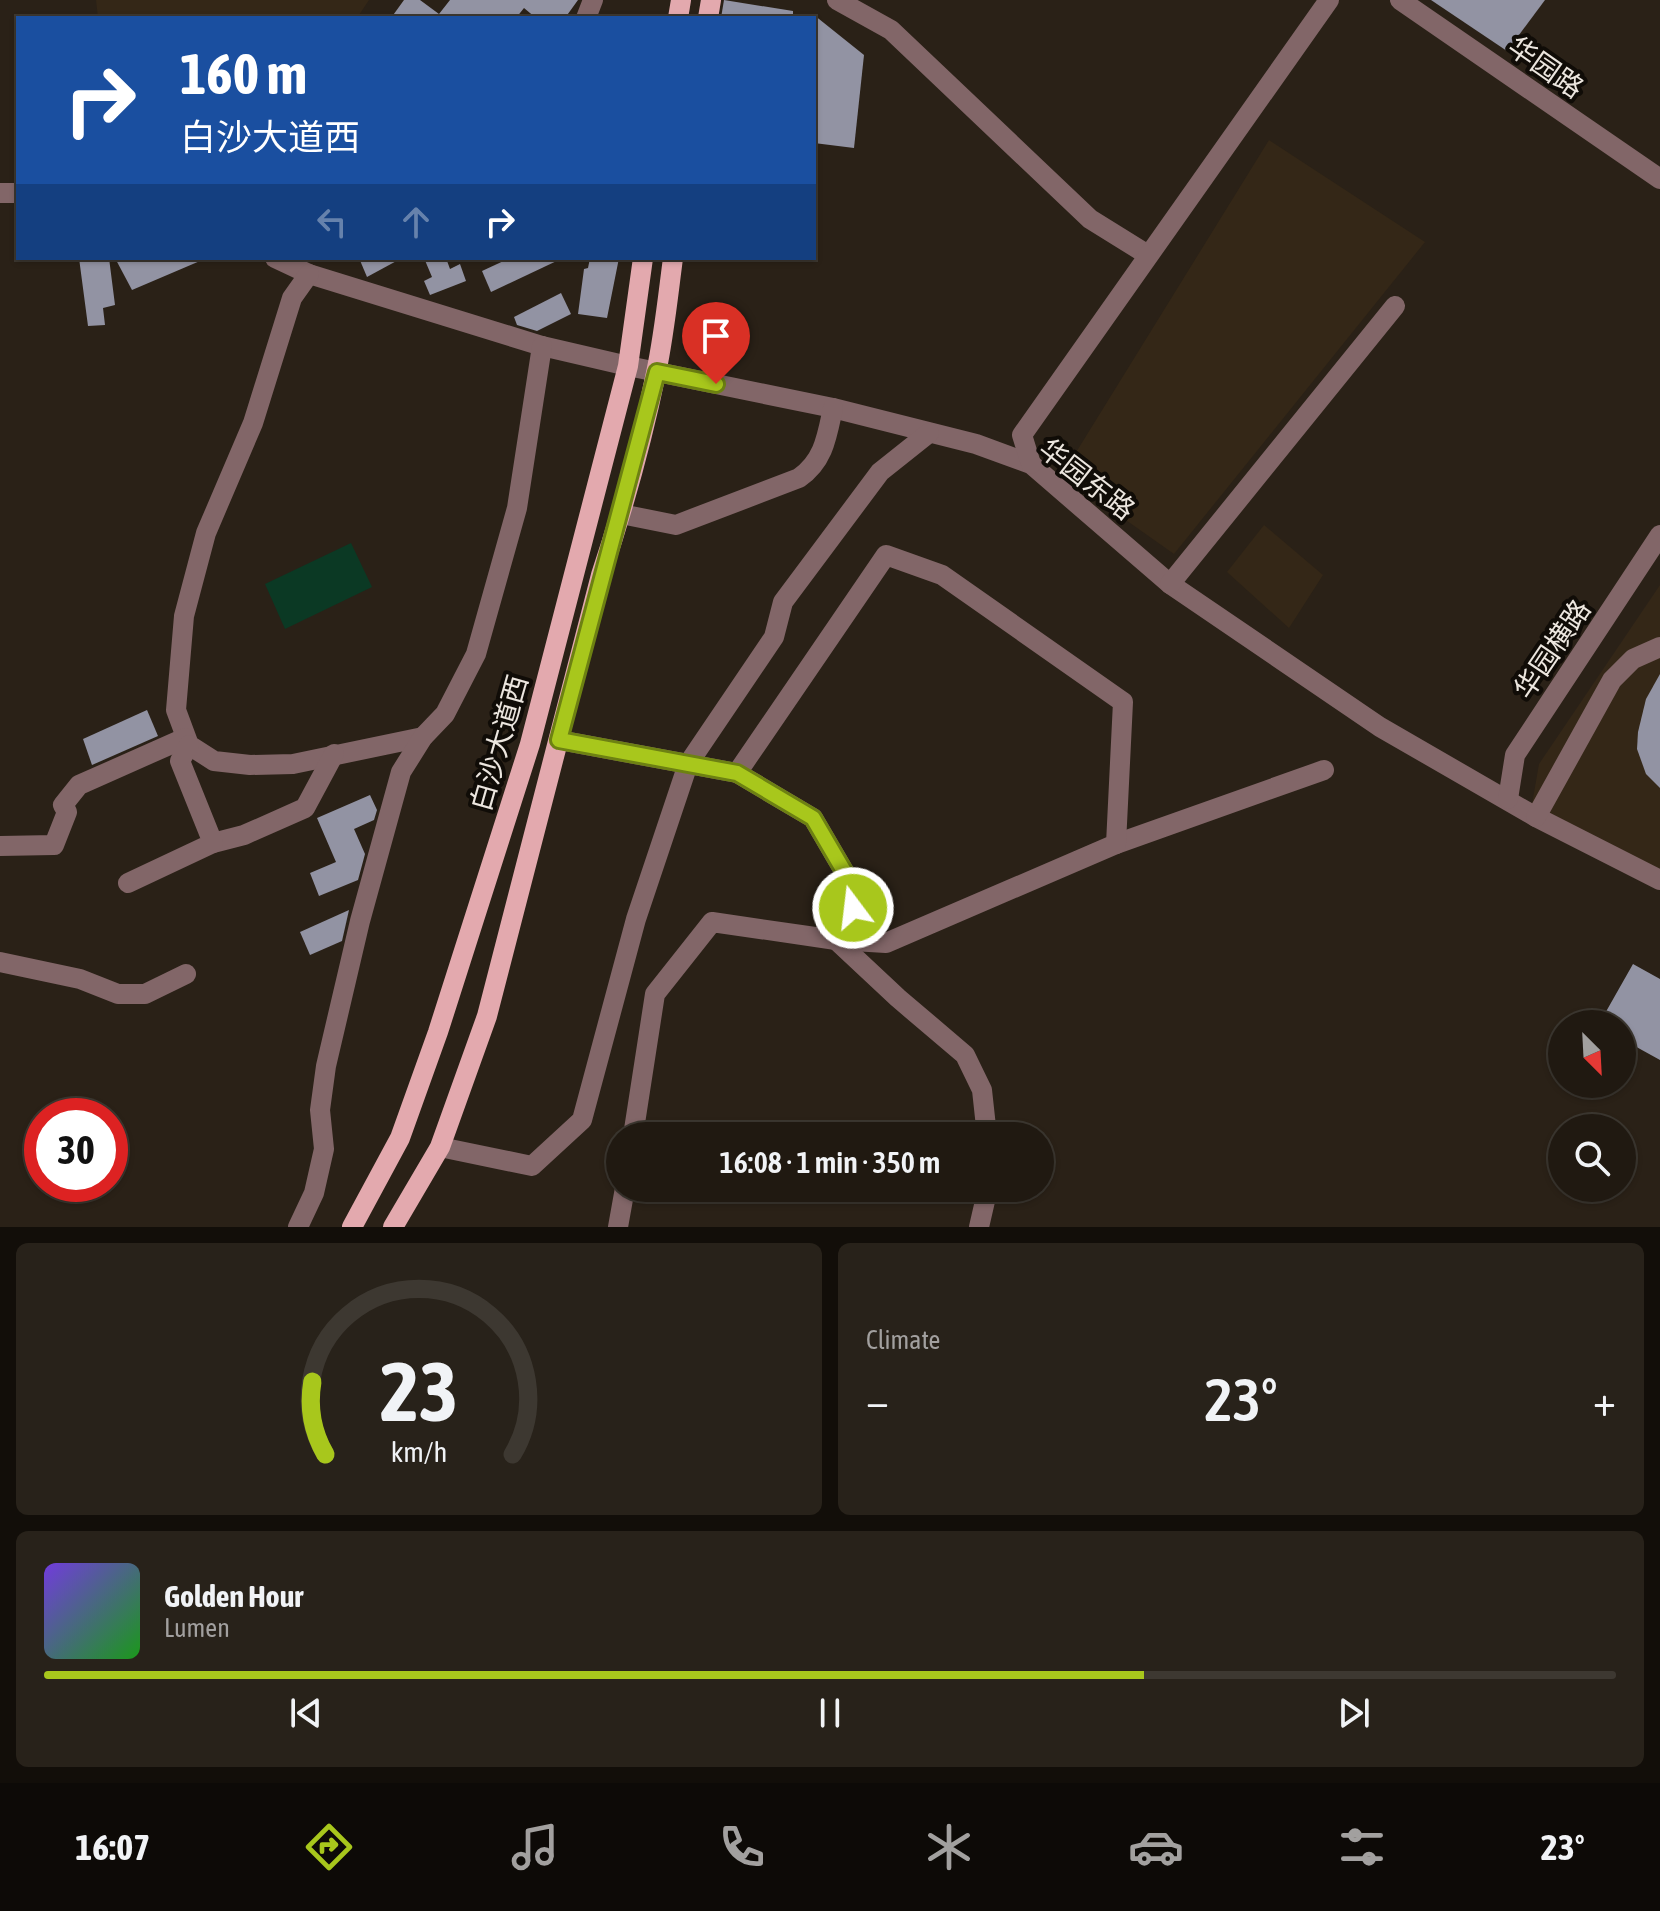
<!DOCTYPE html>
<meta charset="utf-8">
<style>
body{margin:0;font-family:"Asap Condensed","Noto Sans SC",sans-serif;background:#28221a;color:#f1f3f6;height:100vh;display:flex;flex-direction:column;font-size:30px;white-space:nowrap}
*{box-sizing:border-box;margin:0}
p{font-size:26px;color:#a2a09f}
.icon{flex:none;width:44px;height:44px;fill:none;stroke:currentColor;stroke-width:2;stroke-linecap:round;stroke-linejoin:round}
.map{position:relative;height:1227px;overflow:hidden}
.panel{display:flex;flex-direction:column;gap:16px;padding:16px;background:#120e09;flex:1}
.panel>*{flex:none}
.banner{position:absolute;left:16px;top:16px;width:800px;height:244px;border-radius:0px;box-shadow:0 2px 6px #0004,0 0 0 2px #3d3831;background:#1a4fa0;color:#fff;overflow:hidden}
.needle{width:52px;rotate:156deg}
.fabs{position:absolute;left:1548px;top:1010px;display:grid;gap:16px}
.fabs a{display:grid;place-items:center;width:88px;height:88px;border-radius:50%;background:#201911;box-shadow:0 2px 6px #0004,0 0 0 2px #3d3831;font-size:40px}
.speed{position:absolute;left:24px;top:1098px;display:flex;gap:16px;font-size:40px;font-weight:700;text-align:center}
.speed>*{display:grid;place-content:center;width:104px;height:104px;border-radius:50%;background:#201911;box-shadow:0 2px 6px #0004,0 0 0 2px #3d3831;line-height:1}
.speed .limit{border:12px solid #d22;background:#fff;color:#111}
.pin{position:absolute;display:grid;place-items:center;width:68px;height:68px;color:#fff;margin:-82px -34px;border-radius:50% 50% 50% 0;rotate:-45deg;box-shadow:0 0 8px #0007}
.pin .icon{rotate:45deg}
.me{position:absolute;width:88px;margin:-44px;rotate:345deg;stroke-linejoin:round;filter:drop-shadow(0 0 6px #0008)}
.turn{display:flex;align-items:center;gap:28px;height:168px;padding:0 32px;font-size:36px}
.turn .icon{width:104px;height:104px;stroke-width:2.5}
.turn b{display:block;font-size:56px;line-height:68px}
.lanes{display:flex;align-items:center;height:76px;padding:0 32px;background:#0003;justify-content:center;gap:40px;direction:ltr}
.lanes .off{opacity:.35}
.big{font-size:60px;font-weight:600;line-height:1.1}
.panel .widget{flex:1;display:flex;flex-direction:column;justify-content:center;gap:12px;min-width:0;padding:0 28px;border-radius:12px;background:#28221a}
.panel .dial{align-items:center;gap:0}
.dial svg{height:208px;overflow:visible;fill:none;stroke:#3d3831;stroke-width:7;stroke-linecap:round;text-anchor:middle}
.dial text{fill:#f1f3f6;stroke:none}
.song{display:flex;align-items:center;gap:24px}
.cover{width:96px;height:96px;border-radius:12px;background:linear-gradient(135deg,hsl(260 70% 55%),hsl(120 70% 35%))}
.played{height:8px;border-radius:4px;background:linear-gradient(90deg,#a8c71c 70%,#3d3831 70%)}
.keys{display:flex;justify-content:space-around;direction:ltr}
.heat{display:flex;justify-content:space-between;align-items:center;font-size:44px;direction:ltr}
.panel .tiles{flex:1;display:grid;gap:16px;grid-template-columns:1fr 1fr}
.widget:last-child{grid-column:span 2}
.trip{position:absolute;left:606px;top:1122px;width:448px;height:80px;border-radius:40px;background:#201911;box-shadow:0 2px 6px #0004,0 0 0 2px #3d3831;font-weight:600;line-height:80px;text-align:center}
.tabs{display:flex;height:128px;justify-content:space-around;align-items:center;background:#0d0a07;color:#a2a09f}
.tabs .icon{width:56px;height:56px}
.tabs .current{color:#a8c71c}
.tabs b{font-size:36px;color:#f1f3f6}
.map>svg:first-child{display:block}
.built{fill:#342717}
.green{fill:#0b3924}
.building{fill:#9293a3}
.lines{fill:none;stroke-linecap:round;stroke-linejoin:round}
.minor{stroke:#826668;stroke-width:20}
.major{stroke:#e3a9ae;stroke-width:20}
.route-casing{stroke:#6d8112;stroke-width:20}
.route{stroke:#a8c71c;stroke-width:14}
.labels{text-anchor:middle;dominant-baseline:central;stroke-width:8;stroke-linejoin:round;paint-order:stroke}
.street-label{font-size:28px;fill:#ece6df;stroke:#100c07}
</style>
<div class="map">
<svg width="1660" height="1227" viewBox="0 0 1660 1227">
<rect width="100%" height="100%" fill="#2a2117"/>
<g class="built">
<polygon points="96,0 369,0 357,18 98,18"/>
<polygon points="1269,140 1425,242 1174,554 1062,475"/>
<polygon points="1264,525 1323,575 1289,628 1227,572"/>
<polygon points="1660,585 1660,869 1532,804 1539,764"/>
</g>
<polygon class="green" points="351,543 372,587 285,629 265,584"/>
<g class="building">
<polygon points="404,0 420,0 439,14 450,0 578,0 565,18 536,18 524,8 516,18 391,18"/>
<polygon points="724,0 793,11 793,18 721,18"/>
<polygon points="1431,0 1545,0 1507,51"/>
<polygon points="814,15 864,55 854,148 814,143"/>
<polygon points="79,258 109,258 115,305 103,308 105,325 88,326"/>
<polygon points="115,258 149,258 152,262 161,258 207,258 132,290"/>
<polygon points="359,258 402,258 367,277"/>
<polygon points="424,258 446,258 450,269 460,264 466,281 430,295 424,281 432,277"/>
<polygon points="510,258 563,258 491,292 482,271"/>
<polygon points="590,258 619,258 607,318 578,314 584,269 588,268"/>
<polygon points="561,293 571,314 537,331 517,325 514,317"/>
<polygon points="1660,674 1660,788 1646,774 1637,749 1638,732 1646,699"/>
<polygon points="147,710 158,736 92,765 83,739"/>
<polygon points="370,795 377,810 374,820 354,829 365,854 358,880 319,896 310,873 336,862 317,818"/>
<polygon points="349,910 342,941 310,955 300,932"/>
<polygon points="1633,964 1660,979 1660,1060 1622,1039 1622,1024 1599,1024"/>
</g>
<g class="lines">
<g class="minor">
<polyline points="837,0 891,30 1090,219 1148,255"/>
<polyline points="1400,0 1660,179"/>
<polyline points="586,18 593,0"/>
<polyline points="0,193 18,193"/>
<polyline points="275,258 309,274 542,346 628,366 833,408 976,444 1031,464 1170,584 1380,727 1536,817 1660,880"/>
<polyline points="309,274 292,298 253,423 206,533 184,616 176,710 189,745 214,761 250,765 293,764 423,737"/>
<polyline points="1031,464 1022,435 1329,0"/>
<path d="M621 514 676 525 799 478C824 461 827 436 833 408"/>
<polyline points="1170,584 1395,306"/>
<polyline points="559,740 737,773"/>
<polyline points="1508,799 1515,755 1660,535"/>
<polyline points="1536,817 1612,680 1633,659 1660,647"/>
<polyline points="213,843 244,835 305,808 334,754"/>
<polyline points="1116,844 1324,770"/>
<polyline points="0,846 54,845 67,812 63,805 79,785 185,738"/>
<polyline points="128,883 213,843 180,761 189,745"/>
<polyline points="836,940 898,998 965,1055 982,1090 987,1136"/>
<polyline points="0,962 80,979 118,994 145,994 186,974"/>
<polyline points="633,1136 655,994 712,922 836,940 886,943 1116,844 1123,702 942,575 886,555 737,773 813,818 848,878 853,908 836,940"/>
<polyline points="440,1147 532,1166 582,1120 636,919 688,764 774,637 783,602 880,472 929,433"/>
<polyline points="298,1227 314,1193 324,1149 320,1110 326,1066 360,921 401,772 423,737 445,714 476,654 517,508 542,346"/>
<polyline points="618,1227 625,1188"/>
<polyline points="979,1227 988,1188"/>
</g>
<g class="major">
<polyline points="678,18 681,0"/>
<polyline points="708,18 711,0"/>
<polyline points="352,1227 400,1138 438,1032 530,744 628,366 643,258"/>
<path d="M393 1227 440 1147 487 1016 601 575C623 509 642 442 656 373 664 336 668 296 673 258"/>
</g>
</g>
<g class="lines">
<defs>
<polyline id="route" points="716,384 657,372 559,740 737,773 813,818 848,878 853,908"/>
</defs>
<use href="#route" class="route-casing"/>
<use href="#route" class="route"/>
</g>
<g class="labels">
<g class="street-label">
<text transform="translate(1546 67) rotate(35)">华园路</text>
<text transform="translate(1087 479) rotate(38)">华园东路</text>
<text transform="translate(1552 649) rotate(-56)">华园横路</text>
<text transform="translate(499 743) rotate(-74)">白沙大道西</text>
</g>
</g>
</svg>
<div class="fabs">
<a><svg class="needle" viewBox="-14 -14 28 28"><path d="M0-13l5 13h-10z" fill="#e53935"/><path d="M0 13l5-13h-10z" fill="#a2a09f"/></svg></a>
<a><svg class="icon" aria-label="search" viewBox="0 0 24 24"><circle cx="10" cy="10" r="6"/><path d="M15 15l6 6"/></svg></a>
</div>
<div class="speed"><div class="limit">30</div></div>
<div class="pin" style="left:716px;top:384px;background:#d93025"><svg class="icon" aria-label="arrive" viewBox="0 0 24 24"><path d="M6 21V4h12l-3 4 3 4H6"/></svg></div>
<svg class="me" style="left:853px;top:908px" viewBox="-20 -20 40 40"><circle r="17" fill="#a8c71c" stroke="#fff" stroke-width="3"/><path d="M0-11L8 9 0 5-8 9z" fill="#fff"/></svg>
<div class="trip">16:08 · 1 min · 350 m</div>
<div class="banner">
<div class="turn"><svg class="icon" aria-label="right" viewBox="0 0 24 24"><path d="M7 20v-9h11M14 6l5 5-5 5"/></svg><div><b>160 m</b>白沙大道西</div></div>
<div class="lanes"><svg class="icon off" aria-label="left" viewBox="0 0 24 24"><path d="M17 20v-9H6M10 6l-5 5 5 5"/></svg><svg class="icon off" aria-label="ahead" viewBox="0 0 24 24"><path d="M12 20V5M6 11l6-6 6 6"/></svg><svg class="icon" aria-label="right" viewBox="0 0 24 24"><path d="M7 20v-9h11M14 6l5 5-5 5"/></svg></div>
</div>
</div>
<section class="panel">
<div class="tiles">
<div class="widget dial"><svg viewBox="0 0 100 80">
<path d="M14 69A42 42 0 1 1 86 69"/>
<path d="M14 69A42 42 0 0 1 9 41" stroke="#a8c71c"/>
<text x="50" y="56" font-size="32" font-weight="700">23</text>
<text x="50" y="72" font-size="11">km/h</text>
</svg></div>
<div class="widget"><p>Climate</p>
<div class="heat"><a>−</a><b class="big">23°</b><a>+</a></div>
</div>
<div class="widget">
<div class="song"><i class="cover"></i><div><b>Golden Hour</b><p>Lumen</p></div></div>
<div class="played"></div>
<div class="keys"><svg class="icon" aria-label="previous" viewBox="0 0 24 24"><path d="M18 5L8 12l10 7zM5 5v14"/></svg><svg class="icon" aria-label="pause" viewBox="0 0 24 24"><path d="M8 5v14M16 5v14"/></svg><svg class="icon" aria-label="next" viewBox="0 0 24 24"><path d="M6 5l10 7-10 7zM19 5v14"/></svg></div>
</div>
</div>
</section>
<nav class="tabs">
<b>16:07</b>
<svg class="icon current" aria-label="directions" viewBox="0 0 24 24"><path d="M12 3l9 9-9 9-9-9zM9 14v-3h6M13 9l2 2-2 2"/></svg>
<svg class="icon" aria-label="music" viewBox="0 0 24 24"><path d="M9 18V5l10-2v13"/><circle cx="6" cy="18" r="3"/><circle cx="16" cy="16" r="3"/></svg>
<svg class="icon" aria-label="phone" viewBox="0 0 24 24"><path d="M5 4h4l2 5-3 2q2 4 5 5l2-3 5 2v4C11 20 4 13 5 4z"/></svg>
<svg class="icon" aria-label="climate" viewBox="0 0 24 24"><path d="M12 3v18M4 7l16 10M4 17L20 7"/></svg>
<svg class="icon" aria-label="car" viewBox="0 0 24 24"><path d="M5 17H2v-5l4-1 3-4h7l3 4 3 1v5h-3M9 17h6M6 11h13"/><circle cx="7" cy="17" r="2"/><circle cx="17" cy="17" r="2"/></svg>
<svg class="icon" aria-label="filters" viewBox="0 0 24 24"><path d="M4 7h16M4 17h16"/><circle cx="9" cy="7" r="2"/><circle cx="15" cy="17" r="2"/></svg>
<b>23°</b>
</nav>
